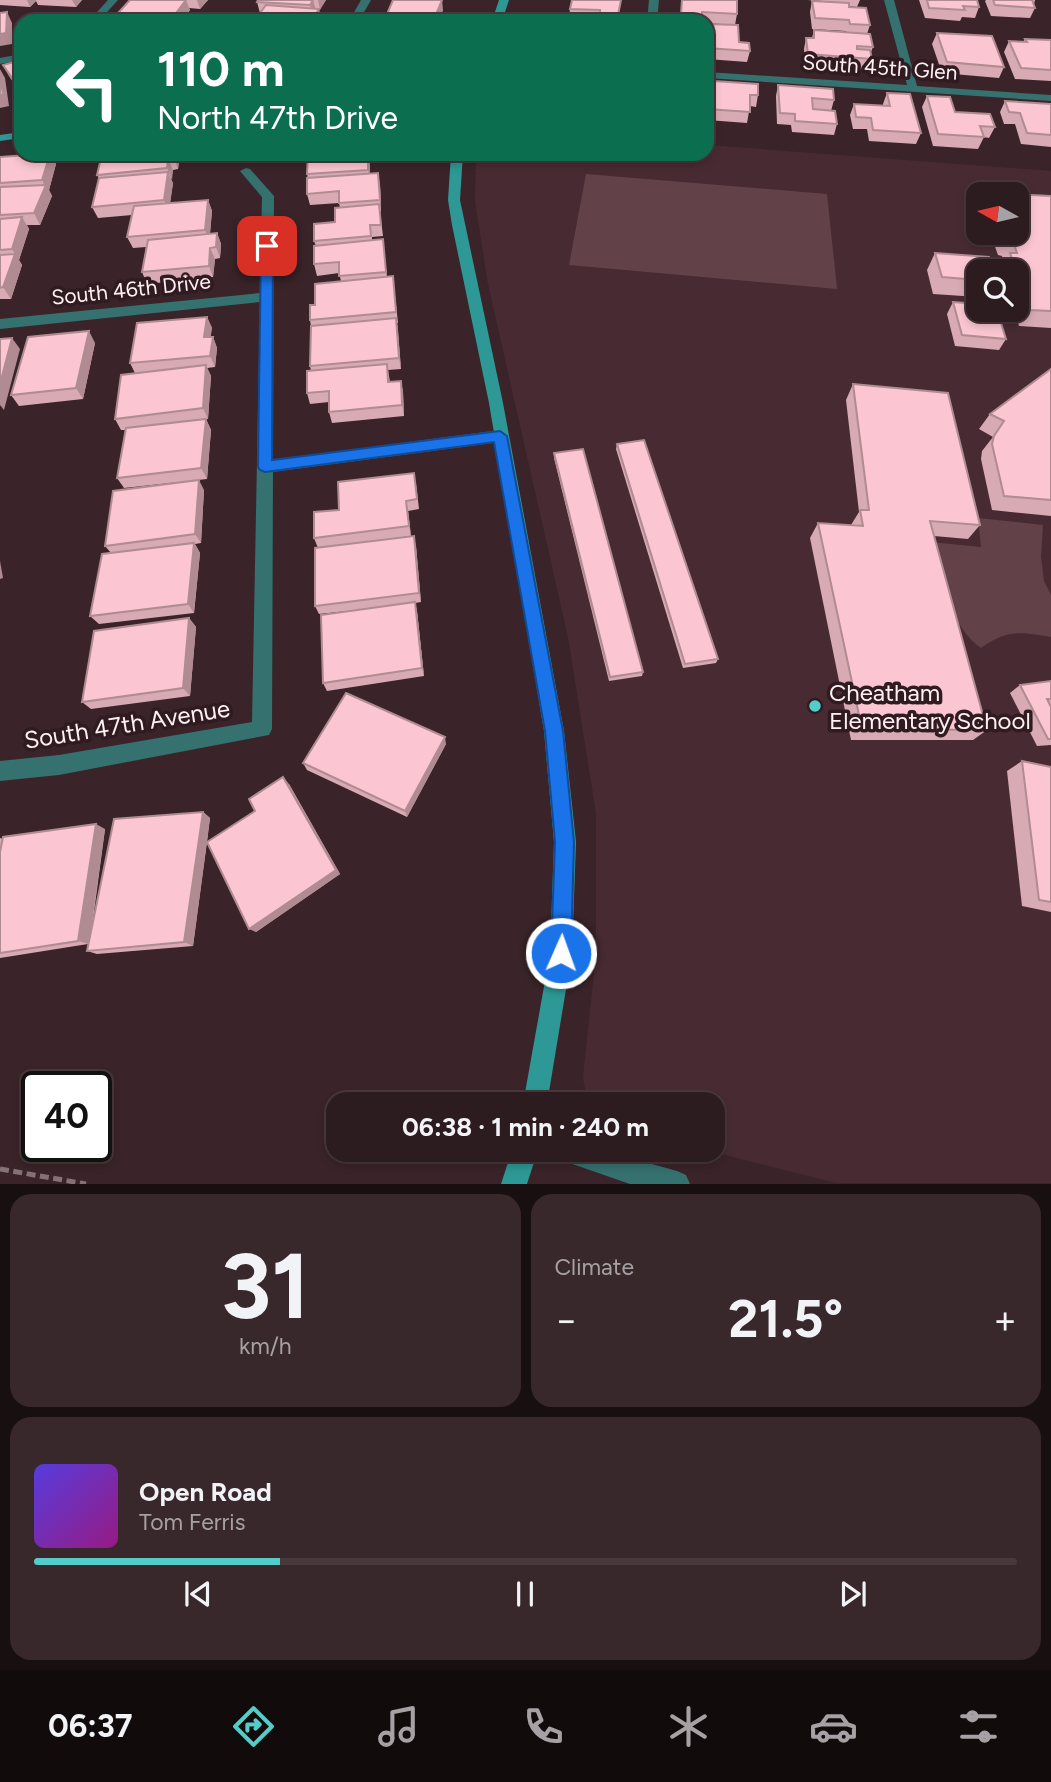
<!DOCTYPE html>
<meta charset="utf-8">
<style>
body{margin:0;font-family:Figtree,sans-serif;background:#38282c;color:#f1f3f6;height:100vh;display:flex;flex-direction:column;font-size:26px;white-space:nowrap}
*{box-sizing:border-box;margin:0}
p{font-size:23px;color:#a6a1a4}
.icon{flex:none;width:38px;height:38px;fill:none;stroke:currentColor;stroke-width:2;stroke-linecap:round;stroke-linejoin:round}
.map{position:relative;height:1184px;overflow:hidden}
.drawer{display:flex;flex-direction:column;gap:10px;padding:10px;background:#180f11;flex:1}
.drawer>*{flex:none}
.hud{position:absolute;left:14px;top:14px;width:700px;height:147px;border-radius:21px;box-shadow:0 4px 10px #0003,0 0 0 2px #48393d;background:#0b6e4f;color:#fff;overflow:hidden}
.needle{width:46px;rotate:278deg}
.controls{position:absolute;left:966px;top:182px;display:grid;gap:14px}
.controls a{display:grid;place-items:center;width:63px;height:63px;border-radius:14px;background:#2c1b1f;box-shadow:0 4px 10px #0003,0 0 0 2px #48393d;font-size:35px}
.speed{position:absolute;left:21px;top:1071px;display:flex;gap:14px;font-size:35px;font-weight:700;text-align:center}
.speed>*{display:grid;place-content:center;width:91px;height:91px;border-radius:50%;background:#2c1b1f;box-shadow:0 4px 10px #0003,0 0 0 2px #48393d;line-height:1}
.speed .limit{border:4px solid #111;border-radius:10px;background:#fff;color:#111}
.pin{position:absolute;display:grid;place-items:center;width:60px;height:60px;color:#fff;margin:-30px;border-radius:14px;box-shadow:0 4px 10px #0006}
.me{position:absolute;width:77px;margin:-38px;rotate:2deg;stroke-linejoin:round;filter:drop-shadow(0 0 5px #0008)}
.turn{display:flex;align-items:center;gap:24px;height:147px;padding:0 28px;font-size:32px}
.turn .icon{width:91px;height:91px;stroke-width:2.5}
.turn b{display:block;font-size:49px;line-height:60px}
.big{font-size:52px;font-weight:700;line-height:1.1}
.drawer .card{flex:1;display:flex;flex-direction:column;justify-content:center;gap:10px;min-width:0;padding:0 24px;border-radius:21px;background:#38282c}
.drawer .dial{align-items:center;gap:0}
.dial b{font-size:91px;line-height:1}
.song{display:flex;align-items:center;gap:21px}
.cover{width:84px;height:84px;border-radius:10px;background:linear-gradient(135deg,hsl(250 70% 55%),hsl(310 70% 35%))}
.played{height:7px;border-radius:4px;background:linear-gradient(90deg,#53cdc9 25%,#48393d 25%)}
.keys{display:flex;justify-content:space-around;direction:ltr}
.heat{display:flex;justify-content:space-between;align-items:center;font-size:38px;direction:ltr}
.drawer .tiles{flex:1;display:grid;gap:10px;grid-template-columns:1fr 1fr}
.card:last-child{grid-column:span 2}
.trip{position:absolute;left:326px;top:1092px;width:399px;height:70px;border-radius:21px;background:#2c1b1f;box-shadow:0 4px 10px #0003,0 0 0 2px #48393d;font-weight:700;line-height:70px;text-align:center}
.tab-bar{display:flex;height:112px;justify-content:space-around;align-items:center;background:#120b0c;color:#a6a1a4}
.tab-bar .icon{width:49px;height:49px}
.tab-bar .current{color:#53cdc9}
.tab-bar b{font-size:32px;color:#f1f3f6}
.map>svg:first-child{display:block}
.built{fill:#482b32;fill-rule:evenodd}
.green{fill:#624148}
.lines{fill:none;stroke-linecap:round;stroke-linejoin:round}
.path{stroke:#857276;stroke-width:5;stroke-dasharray:9 4.5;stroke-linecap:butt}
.street{fill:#35716f;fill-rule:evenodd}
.secondary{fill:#2d9895;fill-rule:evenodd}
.wall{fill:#d8aab4}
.shaded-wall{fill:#b08b92}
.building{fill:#fbc6d1;stroke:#b08b92;stroke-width:2}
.route{fill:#1a73e8;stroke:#114b97;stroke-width:2}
.poi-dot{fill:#53cdc9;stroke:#2f1b20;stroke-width:2.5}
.labels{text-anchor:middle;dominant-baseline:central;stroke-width:7;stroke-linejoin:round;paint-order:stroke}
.far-street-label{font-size:21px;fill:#fff0f3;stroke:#2f1b20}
.poi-label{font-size:24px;fill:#fff0f3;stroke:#2f1b20;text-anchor:start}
.street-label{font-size:24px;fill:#fff0f3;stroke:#2f1b20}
</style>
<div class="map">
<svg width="1051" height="1184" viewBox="0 0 1051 1184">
<rect width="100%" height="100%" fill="#3a2429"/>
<path class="built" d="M707 145 1051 171V1183H836L706 1150H712V1104L587 1102 583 1076 596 956V813L568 637 488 284 475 201 476 154H707ZM978 194H1017V233H978ZM978 271H1017V310H978Z"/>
<g class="green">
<polygon points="586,174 827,194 837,289 569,265"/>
<path d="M978 518 1043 525 1041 557 1044 581 1051 595V637C1020 632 1008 629 981 648 949 626 942 577 930 542L981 547Z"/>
</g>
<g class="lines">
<polyline class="path" points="0,1169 86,1184"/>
<g class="street">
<polygon points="108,0 118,0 99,21 89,21"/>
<polygon points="361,0 371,0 359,21 349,21"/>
<polygon points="649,0 659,0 657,21 647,21"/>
<polygon points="884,0 894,0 917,86 1051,95 1051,101 707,78 707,72 907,85"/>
<polygon points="21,54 21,60 0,64 0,58"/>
<polygon points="246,168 250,169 274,196 273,460 500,430 508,436 500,442 273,472 272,729 269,735 59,775 0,781 0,761 59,755 252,722 260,302 0,329 0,319 260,293 262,197 240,171"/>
<polygon points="554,1150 602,1150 677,1171 686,1175 690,1184 630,1184 558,1159"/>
</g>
<g class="secondary">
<polygon points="499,0 509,0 502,21 492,21"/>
<polygon points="21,132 21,138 0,141 0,135"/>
<polygon points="451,154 463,154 460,200 503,403 564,731 576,842 572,953 547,1104 523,1104 550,953 554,842 544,731 489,403 452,225 448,200"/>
<polygon points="512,1150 538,1150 527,1184 501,1184"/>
</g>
</g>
<g class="wall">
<polygon points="0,0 82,0 76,7 38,5 36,1 30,7 0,5"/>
<polygon points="130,0 208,0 200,9 189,8 190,10 182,21 111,21 119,18 117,14"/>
<polygon points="258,0 326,0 319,10 321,20 320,21 254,21 260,13 257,2"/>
<polygon points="621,0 618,21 569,19 570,9"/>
<polygon points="682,0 737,14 735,25 707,23 707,21 680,21"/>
<polygon points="807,0 860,0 857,7 849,6 870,25 867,34 873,47 871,52 872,59 868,70 805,65 804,49 806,38 812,38 814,30 846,33 846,31 812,29 810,12 812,1 839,2"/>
<polygon points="919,0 977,0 979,7 975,18 962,17 960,21 925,18"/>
<polygon points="986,0 1035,0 1034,4 1035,8 1030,18 991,16 985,1"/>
<polygon points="443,10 438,21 388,21 387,14"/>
<polygon points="707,24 739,42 750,51 747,62 707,59"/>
<polygon points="937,33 1004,67 999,78 942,73 932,44"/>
<polygon points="1025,39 1051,40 1051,81 1015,79 1004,52 1009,41 1023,42"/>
<polygon points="21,60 21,94 9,76 3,65"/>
<polygon points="714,81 758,95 756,107 750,106 747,123 707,120 707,90 713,91"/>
<polygon points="778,85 834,100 831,111 837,124 834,135 792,132 791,125 777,124 776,96"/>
<polygon points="887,93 921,133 916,144 869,141 867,129 853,129 850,115 854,104 883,106 883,104"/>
<polygon points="927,96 955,112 995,127 989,138 984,137 978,149 933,146 922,107"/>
<polygon points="1005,101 1051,104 1051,147 1021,144 1015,124 1004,124 1000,112"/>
<polygon points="40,154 50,154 56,164 49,190 52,196 40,225 27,225 29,229 19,260 22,265 11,299 0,299 0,157"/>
<polygon points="180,154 178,169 173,170 171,180 173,183 170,203 208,200 212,211 210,234 217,233 221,244 220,258 215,259 213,277 147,284 142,272 146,247 133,248 127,237 132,215 98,218 92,207 99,178 97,175"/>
<polygon points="308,154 370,154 370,173 380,184 381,211 380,212 383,236 372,237 372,240 383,239 387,277 393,276 398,323 397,323 401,369 388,370 390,382 401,381 403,392 404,416 332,423 329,412 329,402 310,404 307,393 311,371 310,366 311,326 310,320 315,305 341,281 339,273 317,276 314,264 316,246 314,241 335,222 340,208 339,203 310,205 307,194"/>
<polygon points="991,193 1051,196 1051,328 1019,326 1014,310 1017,310 1017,271 1001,271 1000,269 1004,262 1002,256 998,255 990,233 1017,233 1017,194 990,194"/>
<polygon points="935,253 978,271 978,297 933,294 927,270"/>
<polygon points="953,302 1006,339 999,350 955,346 947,314"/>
<polygon points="207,317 212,328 210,337 213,337 217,348 215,367 207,368 211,376 208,419 206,419 211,430 207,479 124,488 117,478 125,430 121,430 115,419 135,373 130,363"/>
<polygon points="95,343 83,399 19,406 11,395"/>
<polygon points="1051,369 1051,516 992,510 981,459 982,451 993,437 979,429 990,414"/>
<polygon points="853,384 980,525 968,539 934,536 987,730 973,740 851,740 810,538 818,523 851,525 859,512 846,400"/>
<polygon points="617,444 718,659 716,663 683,668 616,449"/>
<polygon points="554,453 643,672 642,676 609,681 554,458"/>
<polygon points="416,483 419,509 408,511 411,536 318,548 314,538 339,510"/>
<polygon points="204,490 201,543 195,544 200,553 194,613 99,624 90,616 111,553 105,546"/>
<polygon points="416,546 421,602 415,603 417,611 424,676 327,691 323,683 357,610 319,614 315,606"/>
<polygon points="189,618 196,627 190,696 91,709 82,702"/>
<polygon points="1051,681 1051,745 1037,746 1010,693 1020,685"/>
<polygon points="446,744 407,817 307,770 303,763"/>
<polygon points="1022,761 1051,767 1051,912 1022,906 1007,771"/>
<polygon points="289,784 340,874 256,932 207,842 193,946 97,954 87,951 88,944 0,958 0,838 3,839 105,829 92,927 203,812 210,818 207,842 255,811"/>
</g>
<g class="shaded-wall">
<polygon points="27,0 36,0 36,1 30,7"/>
<polygon points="72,0 82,0 76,7"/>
<polygon points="186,0 190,10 182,21 174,21 173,17"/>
<polygon points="197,0 208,0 200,9"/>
<polygon points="313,0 316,10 312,16 310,5"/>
<polygon points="318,0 326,0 320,10"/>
<polygon points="442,0 443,10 438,21 435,21 435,17"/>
<polygon points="319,9 321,20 320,21 314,21 313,18"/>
<polygon points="7,12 12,23 12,44 0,46 0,34"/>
<polygon points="0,69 5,78 9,106 0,108"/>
<polygon points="50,154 56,164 49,190 52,196 40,225 34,213 45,186 42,180"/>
<polygon points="175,154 180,154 178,169 174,158"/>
<polygon points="368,154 370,154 370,181 368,170"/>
<polygon points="168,159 173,170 172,180 167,168"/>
<polygon points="168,172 173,183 169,211 164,200"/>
<polygon points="378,173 380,184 381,211 380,200"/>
<polygon points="208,200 212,211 209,242 205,230"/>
<polygon points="22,217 29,229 19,260 22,265 11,299 3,287 15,254 12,249"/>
<polygon points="217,233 221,244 220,258 216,247"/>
<polygon points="210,248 215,259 213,277 209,266"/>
<polygon points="207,317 212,328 209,348 204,337"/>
<polygon points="396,318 398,329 401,369 399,358"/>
<polygon points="89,331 95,343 83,399 76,388"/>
<polygon points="213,337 217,348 215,367 210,356"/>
<polygon points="12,338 20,349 4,410 0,405 0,384"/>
<polygon points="206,365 211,376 208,419 203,408"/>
<polygon points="401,381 403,392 404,416 402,405"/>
<polygon points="206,419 211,430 207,479 201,468"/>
<polygon points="199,480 204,490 201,543 195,534"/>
<polygon points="406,501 408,511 411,536 409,526"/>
<polygon points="414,536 416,546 421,602 419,593"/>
<polygon points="194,543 200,553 194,613 188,604"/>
<polygon points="0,561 3,578 0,579"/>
<polygon points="415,602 417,611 424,676 422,668"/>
<polygon points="189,618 196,627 190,696 183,688"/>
<polygon points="445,737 446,744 407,817 405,811"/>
<polygon points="283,777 289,784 340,874 256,932 249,929"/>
<polygon points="203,812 210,818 193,946 184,942"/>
<polygon points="96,824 105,829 89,944 78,941"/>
</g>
<g class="building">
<polygon points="130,0 186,0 173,17 117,14"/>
<polygon points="258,0 313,0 310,5 257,2"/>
<polygon points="393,0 442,0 435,17 387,14"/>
<polygon points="572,0 621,0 618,15 600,14 600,10 570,9"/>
<polygon points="682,0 737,0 737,14 702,12 702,15 681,14"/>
<polygon points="927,0 977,0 979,7 963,6 965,10 929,8"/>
<polygon points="993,0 1032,0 1035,8 995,5"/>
<polygon points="812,1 849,3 849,7 866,8 870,25 850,24 849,20 815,18"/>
<polygon points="266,5 319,9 313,18 291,17 288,21 254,21"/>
<polygon points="7,12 6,33 0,34 0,13"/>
<polygon points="114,18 153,21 111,21"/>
<polygon points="401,19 430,21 400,21"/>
<polygon points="707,24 738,25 739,42 749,43 750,51 707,48"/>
<polygon points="814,30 870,34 873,47 857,46 857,49 870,50 872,59 808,54 806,38 814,38"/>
<polygon points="937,33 992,36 1004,67 947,62"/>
<polygon points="1025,39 1051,40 1051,70 1021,68 1009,41 1027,42"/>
<polygon points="21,60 21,91 3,65"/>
<polygon points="0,74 3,95 0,95"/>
<polygon points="714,81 758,84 758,95 750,95 750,112 707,109 707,90 714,91"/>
<polygon points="778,85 833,89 834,100 812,98 813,109 835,111 837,124 795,121 795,114 780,113"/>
<polygon points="887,93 910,94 921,133 873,130 871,118 856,117 854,104 890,106"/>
<polygon points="927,96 950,97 955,112 990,114 995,127 980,126 984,137 938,134"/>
<polygon points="1005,101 1051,104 1051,135 1027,133 1020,113 1009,112"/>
<polygon points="40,154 50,154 42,180 0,183 0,157"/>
<polygon points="102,154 175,154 174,158 168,159 167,168 97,175"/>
<polygon points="308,154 368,154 368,170 307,174"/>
<polygon points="168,172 164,200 92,207 99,178"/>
<polygon points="378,173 380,200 339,203 339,191 307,194 307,178"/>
<polygon points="46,185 34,213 0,215 0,187"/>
<polygon points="991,193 1051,196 1051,311 1030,310 1010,253 1017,253 1012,239 1008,239 1005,233 1017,233 1017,194 992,194"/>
<polygon points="208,200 205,230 127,237 134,206"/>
<polygon points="379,204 381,225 370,225 371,236 314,241 314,224 335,222 335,208"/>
<polygon points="22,217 12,249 0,250 0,219"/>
<polygon points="217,233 216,247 210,248 209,266 142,272 148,240"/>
<polygon points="383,239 386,272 339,276 339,262 314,264 314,246"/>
<polygon points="935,253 989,257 994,271 978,271 978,280 942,277"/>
<polygon points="15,254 3,287 0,288 0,255"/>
<polygon points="393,276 396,312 310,320 310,305 315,305 315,284"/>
<polygon points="953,302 978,304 978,310 997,310 1006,339 962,335"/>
<polygon points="207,317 204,337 213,337 210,356 130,363 137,323"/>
<polygon points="396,318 399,358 310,366 311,326"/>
<polygon points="89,331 76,388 11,395 28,337"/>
<polygon points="12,338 0,384 0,339"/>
<polygon points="387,364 388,382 401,381 402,405 329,412 329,391 307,393 307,371"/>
<polygon points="206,365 203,408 115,419 121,375"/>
<polygon points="1051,369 1051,500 1004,496 992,444 994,436 1004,421 990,414"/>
<polygon points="853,384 948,393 980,525 930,521 987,730 862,729 818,523 863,526 860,510 869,510"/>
<polygon points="206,419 201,468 117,478 126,428"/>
<polygon points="644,440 718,659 685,664 617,444"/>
<polygon points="583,449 643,672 610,677 554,453"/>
<polygon points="414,473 417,499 406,501 409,526 314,538 314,512 339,510 338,482"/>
<polygon points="199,480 195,534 105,546 113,491"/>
<polygon points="414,536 419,593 315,606 315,548"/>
<polygon points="194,543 188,604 90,616 102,554"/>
<polygon points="415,602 422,668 323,683 321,615"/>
<polygon points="189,618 183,688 82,702 94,631"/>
<polygon points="1051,681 1051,699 1047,699 1051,707 1051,739 1048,739 1020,685"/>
<polygon points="346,693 445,737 405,811 303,763"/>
<polygon points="1022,761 1051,767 1051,902 1039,900"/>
<polygon points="283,777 336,870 249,929 207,842 255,811 249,799"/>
<polygon points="203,812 184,942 87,951 114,819"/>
<polygon points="96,824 78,941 0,953 0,852 3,837"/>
</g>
<polygon class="route" points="267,243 273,246 272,460 500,431 507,436 563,731 574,842 571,953 568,960 561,963 554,960 551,953 555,842 545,731 494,442 265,472 260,470 258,467 261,246"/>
<circle class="poi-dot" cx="815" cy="706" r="7"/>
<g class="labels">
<g class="far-street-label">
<text transform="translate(880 67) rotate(4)">South 45th Glen</text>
<text transform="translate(131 289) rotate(-6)">South 46th Drive</text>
</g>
<g class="poi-label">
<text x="829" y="692">Cheatham<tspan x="829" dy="28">Elementary School</tspan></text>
</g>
<g class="street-label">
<text transform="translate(127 724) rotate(-9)">South 47th Avenue</text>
</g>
</g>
</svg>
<div class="controls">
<a><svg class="needle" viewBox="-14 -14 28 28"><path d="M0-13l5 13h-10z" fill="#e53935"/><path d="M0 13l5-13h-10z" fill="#a6a1a4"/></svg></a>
<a><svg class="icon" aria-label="search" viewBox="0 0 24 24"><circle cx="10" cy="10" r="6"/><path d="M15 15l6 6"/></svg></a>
</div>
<div class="speed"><div class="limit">40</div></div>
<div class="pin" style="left:267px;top:246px;background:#d93025"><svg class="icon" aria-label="arrive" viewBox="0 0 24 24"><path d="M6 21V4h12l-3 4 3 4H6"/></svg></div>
<svg class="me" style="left:561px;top:953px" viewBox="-20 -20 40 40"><circle r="17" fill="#1a73e8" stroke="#fff" stroke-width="3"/><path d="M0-11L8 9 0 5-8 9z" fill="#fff"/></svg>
<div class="trip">06:38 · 1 min · 240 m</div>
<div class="hud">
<div class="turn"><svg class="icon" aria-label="left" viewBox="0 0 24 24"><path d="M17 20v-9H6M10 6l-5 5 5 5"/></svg><div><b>110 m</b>North 47th Drive</div></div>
</div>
</div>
<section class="drawer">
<div class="tiles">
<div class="card dial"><b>31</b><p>km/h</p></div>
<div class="card"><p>Climate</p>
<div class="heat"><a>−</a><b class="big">21.5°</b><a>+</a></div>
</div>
<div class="card">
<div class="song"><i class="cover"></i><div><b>Open Road</b><p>Tom Ferris</p></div></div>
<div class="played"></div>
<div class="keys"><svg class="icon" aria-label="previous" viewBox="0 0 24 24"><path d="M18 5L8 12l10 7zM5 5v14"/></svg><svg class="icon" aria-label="pause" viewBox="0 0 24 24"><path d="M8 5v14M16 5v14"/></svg><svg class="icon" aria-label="next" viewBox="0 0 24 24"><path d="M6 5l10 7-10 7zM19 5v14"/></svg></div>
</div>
</div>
</section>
<nav class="tab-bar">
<b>06:37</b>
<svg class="icon current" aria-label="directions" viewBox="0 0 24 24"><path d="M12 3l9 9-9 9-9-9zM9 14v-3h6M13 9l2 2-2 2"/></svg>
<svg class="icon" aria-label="music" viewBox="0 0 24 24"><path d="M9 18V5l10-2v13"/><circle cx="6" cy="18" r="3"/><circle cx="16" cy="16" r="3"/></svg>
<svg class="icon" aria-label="phone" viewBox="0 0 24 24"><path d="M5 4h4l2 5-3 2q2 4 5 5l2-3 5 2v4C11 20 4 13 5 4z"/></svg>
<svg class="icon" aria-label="climate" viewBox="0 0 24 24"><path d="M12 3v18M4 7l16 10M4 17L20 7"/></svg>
<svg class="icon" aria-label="car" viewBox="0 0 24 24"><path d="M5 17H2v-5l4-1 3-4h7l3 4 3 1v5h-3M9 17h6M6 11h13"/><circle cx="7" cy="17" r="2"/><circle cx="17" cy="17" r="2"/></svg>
<svg class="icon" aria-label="filters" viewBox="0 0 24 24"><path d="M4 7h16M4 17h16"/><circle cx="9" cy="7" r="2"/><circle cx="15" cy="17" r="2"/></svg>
</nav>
